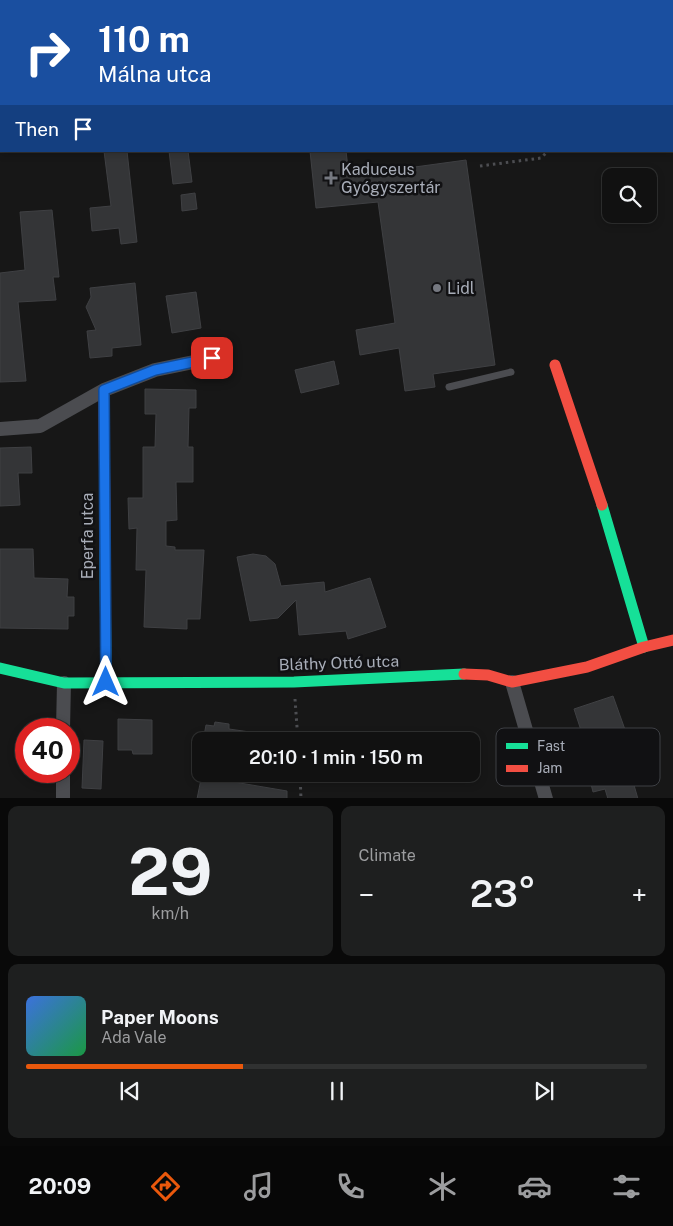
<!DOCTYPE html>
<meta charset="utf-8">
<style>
body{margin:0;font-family:"Public Sans",sans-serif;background:#1e1f1f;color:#f1f3f6;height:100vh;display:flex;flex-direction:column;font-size:19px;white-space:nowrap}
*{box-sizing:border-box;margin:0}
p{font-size:16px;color:#9c9d9f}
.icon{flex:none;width:28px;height:28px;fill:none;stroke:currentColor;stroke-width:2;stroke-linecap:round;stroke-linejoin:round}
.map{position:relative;height:798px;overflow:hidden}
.drawer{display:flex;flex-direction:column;gap:8px;padding:8px;background:#090909;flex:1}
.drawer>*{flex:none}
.guide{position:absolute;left:0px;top:0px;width:674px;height:152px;box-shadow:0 2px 8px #0003,0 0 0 1px #303131;background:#1a4fa0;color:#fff;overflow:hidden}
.controls{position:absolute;left:602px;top:168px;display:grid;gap:10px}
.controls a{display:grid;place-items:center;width:55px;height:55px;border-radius:10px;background:#111;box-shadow:0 2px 8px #0003,0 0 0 1px #303131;font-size:25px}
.speed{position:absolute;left:15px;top:718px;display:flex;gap:10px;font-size:25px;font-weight:700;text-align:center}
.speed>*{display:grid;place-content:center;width:65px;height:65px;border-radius:50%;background:#111;box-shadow:0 2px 8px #0003,0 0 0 1px #303131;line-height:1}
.speed .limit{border:8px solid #d22;background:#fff;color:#111}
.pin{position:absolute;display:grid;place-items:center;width:42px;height:42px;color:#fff;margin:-21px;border-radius:10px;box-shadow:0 2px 8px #0006}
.me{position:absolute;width:55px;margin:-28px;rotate:0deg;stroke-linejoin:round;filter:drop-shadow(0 0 4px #0008)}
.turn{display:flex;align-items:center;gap:18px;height:105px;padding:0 15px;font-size:22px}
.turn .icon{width:65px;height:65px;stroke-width:2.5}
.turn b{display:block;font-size:35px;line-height:42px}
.then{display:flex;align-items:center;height:48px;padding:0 15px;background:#0003;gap:10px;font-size:19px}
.big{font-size:38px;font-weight:600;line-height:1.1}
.drawer .widget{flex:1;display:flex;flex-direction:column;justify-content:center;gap:8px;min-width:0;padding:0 18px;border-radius:10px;background:#1e1f1f}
.drawer .dial{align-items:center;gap:0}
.dial b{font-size:65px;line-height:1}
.song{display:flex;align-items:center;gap:15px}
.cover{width:60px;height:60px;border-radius:8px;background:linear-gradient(135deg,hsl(220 70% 55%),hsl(140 70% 35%))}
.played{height:5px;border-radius:2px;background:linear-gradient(90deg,#ea580c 35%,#303131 35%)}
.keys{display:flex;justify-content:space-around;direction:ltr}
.heat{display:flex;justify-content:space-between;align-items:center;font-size:28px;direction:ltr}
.drawer .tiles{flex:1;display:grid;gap:8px;grid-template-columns:1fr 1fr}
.widget:last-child{grid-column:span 2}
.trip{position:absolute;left:192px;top:732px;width:288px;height:50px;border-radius:10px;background:#111;box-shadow:0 2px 8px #0003,0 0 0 1px #303131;font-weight:600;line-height:50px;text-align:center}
.dock{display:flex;height:80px;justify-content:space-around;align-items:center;background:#070707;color:#9c9d9f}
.dock .icon{width:35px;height:35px}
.dock .selected{color:#ea580c}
.dock b{font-size:22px;color:#f1f3f6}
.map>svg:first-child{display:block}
.building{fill:#343537;stroke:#3f4043}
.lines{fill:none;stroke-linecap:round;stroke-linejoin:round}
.path{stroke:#4d4e52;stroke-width:3;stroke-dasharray:2.5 4;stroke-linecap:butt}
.lane{stroke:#4b4c50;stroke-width:7}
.street{stroke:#4b4c50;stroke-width:14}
.fast{stroke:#16e098;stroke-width:11}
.jam{stroke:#f24e42;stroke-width:11}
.rail{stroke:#4b4c4f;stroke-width:4;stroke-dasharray:6 5;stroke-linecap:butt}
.route-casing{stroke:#114b97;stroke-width:12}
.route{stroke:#1a73e8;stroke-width:9}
.poi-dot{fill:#757880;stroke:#111113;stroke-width:2}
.labels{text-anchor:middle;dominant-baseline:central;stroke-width:5;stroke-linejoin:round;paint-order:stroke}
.poi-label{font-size:16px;fill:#a8adb8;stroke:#111113;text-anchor:start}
.street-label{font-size:16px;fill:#a8adb8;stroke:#111113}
.key{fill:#111113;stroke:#3e4045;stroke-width:1}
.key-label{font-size:14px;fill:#a8adb8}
</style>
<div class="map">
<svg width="673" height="799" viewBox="0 0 673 799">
<rect width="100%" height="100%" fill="#171717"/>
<g class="building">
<polygon points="104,151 127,151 137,242 121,244 119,228 92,231 90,208 111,206"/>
<polygon points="169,151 188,151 192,182 173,184"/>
<polygon points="310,151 346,151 349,176 466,160 495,365 433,374 435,387 405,391 399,348 360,355 356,330 395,323 378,202 316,208"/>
<polygon points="195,193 197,209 182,211 181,195"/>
<polygon points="52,210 59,277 53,277 56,300 18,302 26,381 0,382 0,273 25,270 20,212"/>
<polygon points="135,283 141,345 112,348 112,356 90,358 87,331 96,330 86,307 91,297 90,288"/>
<polygon points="196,292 201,328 172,333 166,296"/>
<polygon points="334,361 339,384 301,393 295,370"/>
<polygon points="145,389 196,390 196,408 189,408 188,447 193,447 193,482 176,482 177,520 166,521 166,546 175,547 175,550 204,550 200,619 187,619 187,629 144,627 146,570 136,570 137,528 129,529 128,498 143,498 143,447 155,447 156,414 145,414"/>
<polygon points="31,447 32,473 18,473 20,505 0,506 0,448"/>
<polygon points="0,549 33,549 34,578 68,579 67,597 74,597 74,616 68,616 68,629 0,628"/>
<polygon points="253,554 266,556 275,564 281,586 324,582 325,592 370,578 386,627 348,639 346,631 299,635 296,600 278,618 250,621 237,557"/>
<polygon points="613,696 628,738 621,740 638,799 608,799 605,789 593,792 587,768 593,767 574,709"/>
<polygon points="118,719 152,720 152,754 133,754 132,750 118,750"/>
<polygon points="215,722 229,724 229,729 257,733 257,741 203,741 206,725 214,726"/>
<polygon points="84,740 103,741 101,789 82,788"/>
<polygon points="202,774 235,774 234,782 287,791 287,799 197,799"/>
</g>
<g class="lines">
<g class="path">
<polyline points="672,124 673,124"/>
<polyline points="480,166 541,158 548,151"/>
<polyline points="295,699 298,741"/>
<polyline points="300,774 301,799"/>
</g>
<polyline class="lane" points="449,387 511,372"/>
<g class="street">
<polyline points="42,1 51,0"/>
<polyline points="0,7 1,7"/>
<polyline points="0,429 40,426 104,390 155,370 213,358"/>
<polyline points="512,682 546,799"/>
<polyline points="63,729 64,683"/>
<polyline points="63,799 63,771"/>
</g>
<g class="fast">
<polyline points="672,48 673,48"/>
<polyline points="0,99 1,99"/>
<polyline points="602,505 644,647"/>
<polyline points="105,549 106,683"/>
<polyline points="0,668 64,683 294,682 464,674"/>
</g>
<g class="jam">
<polyline points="555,365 602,505"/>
<polyline points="104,390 105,549"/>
<polyline points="464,674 488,675 512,682 587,667 644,647 673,640"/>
</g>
<g class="rail">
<polyline points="315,1 325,0"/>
<polyline points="393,1 402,0"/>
<polyline points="0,44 1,44"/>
<polyline points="0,55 1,55"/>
</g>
</g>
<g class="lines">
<defs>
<polyline id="route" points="106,682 104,390 155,370 212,358"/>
</defs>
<use href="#route" class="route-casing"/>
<use href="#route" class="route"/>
</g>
<g class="poi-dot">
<path d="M328.5 170.5h5v5h5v5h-5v5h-5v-5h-5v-5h5z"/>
<circle cx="437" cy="288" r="5"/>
</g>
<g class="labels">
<g class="poi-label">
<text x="341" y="169">Kaduceus<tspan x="341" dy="18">Gyógyszertár</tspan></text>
<text x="447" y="288">Lidl</text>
</g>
<g class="street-label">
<text transform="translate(87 536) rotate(-90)">Eperfa utca</text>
<text transform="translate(339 663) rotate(-2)">Bláthy Ottó utca</text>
</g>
</g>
<rect x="496" y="728" width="164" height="58" rx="8" class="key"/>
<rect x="506" y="743" width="22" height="6" fill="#16e098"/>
<rect x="506" y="765" width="22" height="7" fill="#f24e42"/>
<g class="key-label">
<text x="537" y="751">Fast</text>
<text x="537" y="773">Jam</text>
</g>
</svg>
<div class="controls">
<a><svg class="icon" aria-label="search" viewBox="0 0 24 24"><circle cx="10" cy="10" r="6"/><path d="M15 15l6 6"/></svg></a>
</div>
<div class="speed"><div class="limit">40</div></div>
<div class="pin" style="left:212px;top:358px;background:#d93025"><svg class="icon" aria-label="arrive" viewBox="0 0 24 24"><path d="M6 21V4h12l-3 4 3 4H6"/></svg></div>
<svg class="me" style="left:106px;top:682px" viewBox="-20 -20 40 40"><path d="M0-17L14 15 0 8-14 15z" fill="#1a73e8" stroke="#fff" stroke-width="4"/></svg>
<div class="trip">20:10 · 1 min · 150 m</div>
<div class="guide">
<div class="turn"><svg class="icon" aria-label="right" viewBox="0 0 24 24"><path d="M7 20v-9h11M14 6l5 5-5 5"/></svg><div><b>110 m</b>Málna utca</div></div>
<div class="then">Then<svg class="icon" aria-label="arrive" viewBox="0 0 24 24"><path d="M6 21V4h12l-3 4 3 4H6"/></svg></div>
</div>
</div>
<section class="drawer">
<div class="tiles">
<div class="widget dial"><b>29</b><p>km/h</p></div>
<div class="widget"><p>Climate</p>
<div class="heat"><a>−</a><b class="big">23°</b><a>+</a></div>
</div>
<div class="widget">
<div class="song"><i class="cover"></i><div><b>Paper Moons</b><p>Ada Vale</p></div></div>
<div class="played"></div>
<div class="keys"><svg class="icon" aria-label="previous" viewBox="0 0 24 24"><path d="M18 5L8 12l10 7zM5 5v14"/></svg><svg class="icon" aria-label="pause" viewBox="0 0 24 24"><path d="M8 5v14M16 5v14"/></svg><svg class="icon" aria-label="next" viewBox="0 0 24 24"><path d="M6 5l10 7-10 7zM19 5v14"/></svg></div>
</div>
</div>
</section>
<nav class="dock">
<b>20:09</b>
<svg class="icon selected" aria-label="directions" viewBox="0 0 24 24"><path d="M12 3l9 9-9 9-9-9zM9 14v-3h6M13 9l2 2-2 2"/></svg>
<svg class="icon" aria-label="music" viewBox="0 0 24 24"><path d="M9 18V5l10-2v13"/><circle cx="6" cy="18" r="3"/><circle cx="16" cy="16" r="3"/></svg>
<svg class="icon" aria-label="phone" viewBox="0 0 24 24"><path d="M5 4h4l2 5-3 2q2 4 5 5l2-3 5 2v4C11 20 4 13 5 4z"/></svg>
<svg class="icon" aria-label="climate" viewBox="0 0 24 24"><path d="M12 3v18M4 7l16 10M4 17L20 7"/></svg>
<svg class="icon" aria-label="car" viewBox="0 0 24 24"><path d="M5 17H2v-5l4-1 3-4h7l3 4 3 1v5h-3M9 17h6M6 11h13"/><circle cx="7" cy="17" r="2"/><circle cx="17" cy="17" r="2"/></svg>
<svg class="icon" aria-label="filters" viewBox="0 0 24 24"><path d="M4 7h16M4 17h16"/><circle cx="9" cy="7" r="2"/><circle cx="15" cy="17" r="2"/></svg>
</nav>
